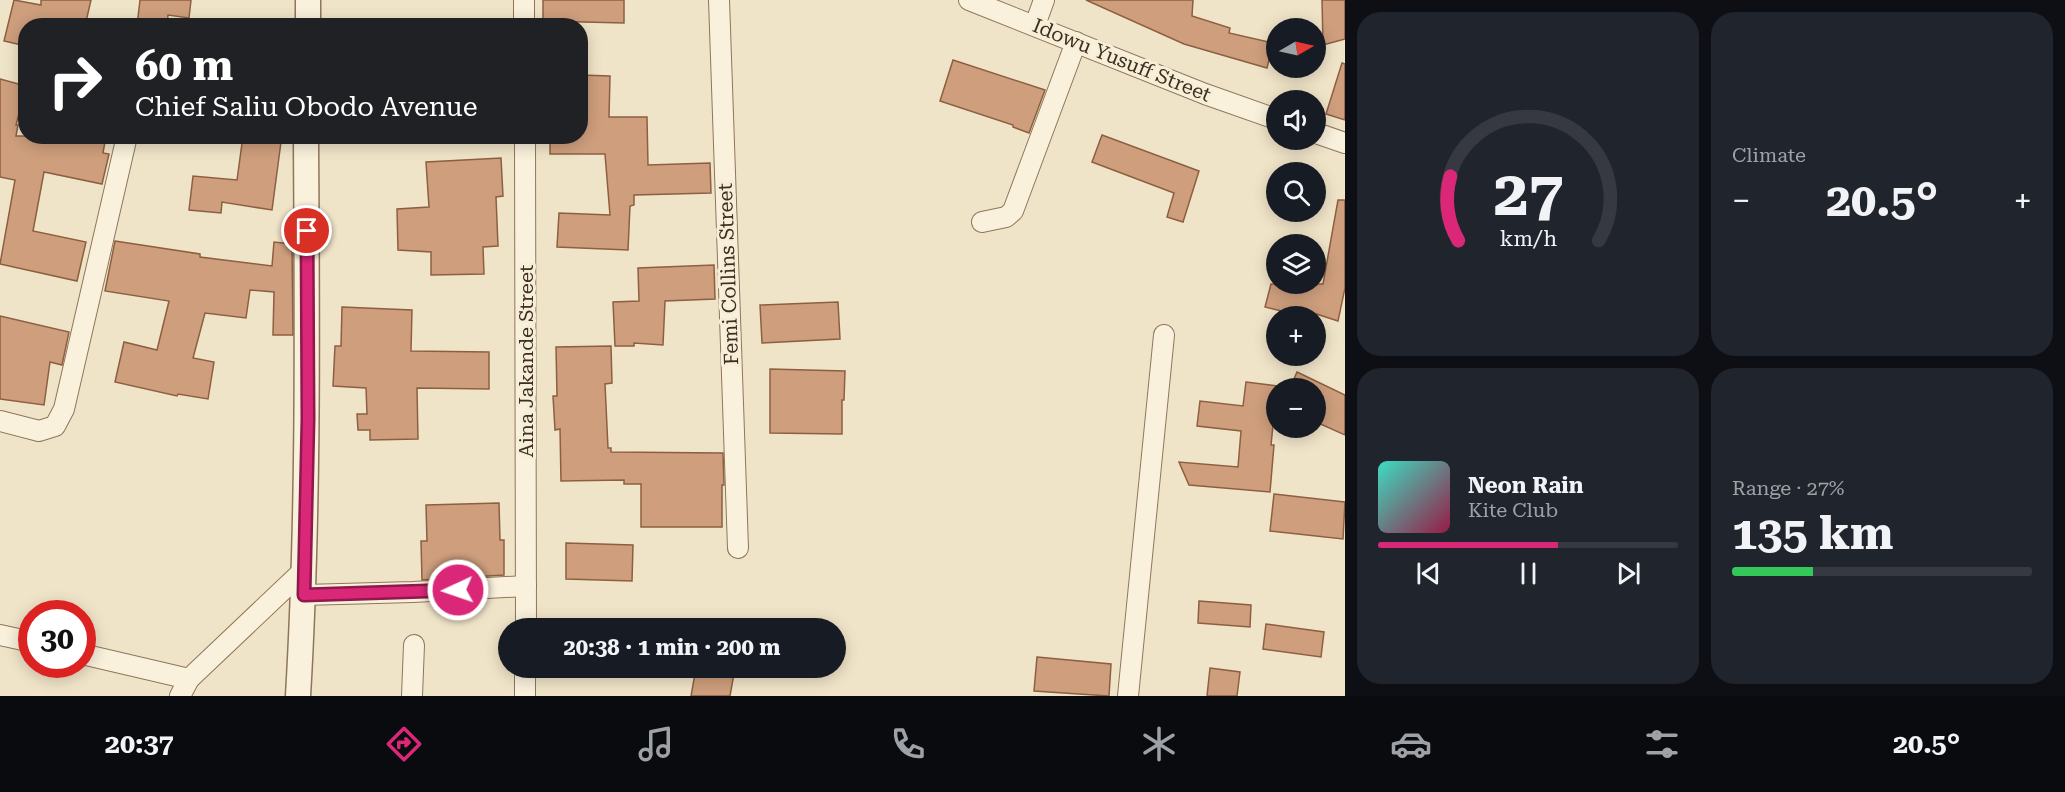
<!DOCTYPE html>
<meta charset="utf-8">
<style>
body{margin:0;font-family:"Roboto Serif",serif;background:#20242c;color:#f1f3f6;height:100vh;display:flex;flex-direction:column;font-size:22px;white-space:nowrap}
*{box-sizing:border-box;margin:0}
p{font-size:20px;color:#9ea1a6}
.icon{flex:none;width:33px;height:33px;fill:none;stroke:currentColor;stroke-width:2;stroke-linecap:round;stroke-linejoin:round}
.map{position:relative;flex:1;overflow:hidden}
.panel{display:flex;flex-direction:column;gap:12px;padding:12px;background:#0d0f14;width:720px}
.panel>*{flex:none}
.hud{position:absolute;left:18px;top:18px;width:570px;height:126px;border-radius:24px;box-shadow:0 3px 15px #0003;background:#202124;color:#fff;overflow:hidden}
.needle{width:39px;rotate:81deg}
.buttons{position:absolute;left:1266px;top:18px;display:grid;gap:12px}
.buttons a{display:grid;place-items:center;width:60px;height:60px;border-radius:50%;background:#171b24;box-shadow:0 3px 15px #0003;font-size:30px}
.speed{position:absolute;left:18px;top:600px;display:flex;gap:12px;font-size:30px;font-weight:700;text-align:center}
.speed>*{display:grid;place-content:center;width:78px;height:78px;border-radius:50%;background:#171b24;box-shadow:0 3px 15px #0003;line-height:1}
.speed .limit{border:9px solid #d22;background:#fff;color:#111}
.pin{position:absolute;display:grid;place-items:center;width:51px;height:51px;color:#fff;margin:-26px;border:3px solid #fff;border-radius:50%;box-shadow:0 2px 6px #0007}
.me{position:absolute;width:66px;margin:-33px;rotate:267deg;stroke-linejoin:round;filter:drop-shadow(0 0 4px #0008)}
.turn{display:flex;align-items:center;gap:21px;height:126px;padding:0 18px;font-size:27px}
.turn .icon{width:78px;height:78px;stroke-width:2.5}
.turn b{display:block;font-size:42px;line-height:51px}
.big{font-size:45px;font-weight:700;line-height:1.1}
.panel .tile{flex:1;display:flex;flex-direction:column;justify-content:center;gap:9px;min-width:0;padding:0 21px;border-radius:24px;background:#20242c}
.panel .dial{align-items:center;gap:0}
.dial svg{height:156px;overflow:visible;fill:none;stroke:#363941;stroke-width:7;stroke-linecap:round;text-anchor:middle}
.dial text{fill:#f1f3f6;stroke:none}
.song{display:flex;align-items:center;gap:18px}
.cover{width:72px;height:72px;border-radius:9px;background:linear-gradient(135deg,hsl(170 70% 55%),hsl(340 70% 35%))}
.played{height:6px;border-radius:3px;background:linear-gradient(90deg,#db2777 60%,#363941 60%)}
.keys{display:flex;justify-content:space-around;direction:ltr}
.heat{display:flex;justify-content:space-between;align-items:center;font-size:33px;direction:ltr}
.charge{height:9px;border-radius:4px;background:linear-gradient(90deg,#34c759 27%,#363941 0)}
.panel .tiles{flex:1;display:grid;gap:12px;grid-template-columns:repeat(2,1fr)}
.trip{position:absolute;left:498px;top:618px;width:348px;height:60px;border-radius:30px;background:#171b24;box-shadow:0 3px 15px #0003;font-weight:700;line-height:60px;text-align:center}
.menu{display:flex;height:96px;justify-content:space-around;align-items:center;background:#090b0e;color:#9ea1a6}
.menu .icon{width:42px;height:42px}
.menu .selected{color:#db2777}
.menu b{font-size:27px;color:#f1f3f6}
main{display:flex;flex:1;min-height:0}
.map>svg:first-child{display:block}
.building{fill:#cf9f7d;stroke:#8d5f41;stroke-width:1.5}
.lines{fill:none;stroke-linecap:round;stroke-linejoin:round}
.minor-casing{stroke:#8d765c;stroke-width:22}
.tertiary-casing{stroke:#8d765c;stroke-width:27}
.minor{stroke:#faf1dc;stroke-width:20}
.tertiary{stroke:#faf1dc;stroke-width:24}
.route-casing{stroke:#8e194d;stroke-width:15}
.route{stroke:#db2777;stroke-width:10}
.labels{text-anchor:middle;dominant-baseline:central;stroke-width:6;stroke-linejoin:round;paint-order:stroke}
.street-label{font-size:20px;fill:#3d2e20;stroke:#f7eed8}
</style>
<main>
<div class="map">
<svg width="1345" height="696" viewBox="0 0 1345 696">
<rect width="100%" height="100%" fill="#f0e4c8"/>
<g class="building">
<polygon points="14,0 41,5 41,0 91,0 85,26 26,26 26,46 4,41"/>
<polygon points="140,0 191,0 189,18 168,15 167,26 137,26"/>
<polygon points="543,0 624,0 624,23 543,21"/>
<polygon points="1086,0 1193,0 1192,16 1230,28 1229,33 1273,43 1267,68 1184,44"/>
<polygon points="1322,0 1345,0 1345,39 1323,45"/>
<polygon points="953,60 1045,90 1029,133 1013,127 1013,125 940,101"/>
<polygon points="1342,63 1345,64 1345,120 1326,114"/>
<polygon points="580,75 610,76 609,117 647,117 648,165 710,163 711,193 634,195 634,205 630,206 628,250 557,247 559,213 610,215 605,154 550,154 550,136 580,136"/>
<polygon points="0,79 26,86 16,125 18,125 16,136 106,136 103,153 109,154 102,184 44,172 33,231 86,242 77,281 0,264 15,180 0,177"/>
<polygon points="1102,135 1199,171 1183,222 1167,217 1174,193 1092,162"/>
<polygon points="243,136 281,142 272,210 222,202 221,213 189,210 193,176 237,180"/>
<polygon points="501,158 503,196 496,197 498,246 483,247 484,274 431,275 431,252 398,250 397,209 429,207 426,162"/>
<polygon points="1338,200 1345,200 1345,288 1338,321 1304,310 1302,316 1265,307 1271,284 1323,284"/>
<polygon points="115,241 200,254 200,257 272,266 274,242 292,244 293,335 273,335 274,292 250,290 246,318 205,313 193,358 214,362 208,399 178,394 177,396 115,382 124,342 157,350 169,301 105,291"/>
<polygon points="714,265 715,299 665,301 663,345 634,343 634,346 615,346 613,302 639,301 638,268"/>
<polygon points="838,302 840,339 762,343 760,305"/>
<polygon points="342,307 412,310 411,351 489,352 489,389 417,388 418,439 370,440 370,430 358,430 357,414 367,414 366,388 333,386 335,346 341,346"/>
<polygon points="0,316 69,332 62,365 50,362 44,405 0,399"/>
<polygon points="611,346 612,383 605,384 608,448 611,448 611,452 723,453 724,485 722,485 722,527 641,527 641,484 624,484 624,480 561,481 560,429 555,430 553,396 557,396 556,347"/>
<polygon points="770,369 845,371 844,400 842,400 842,434 770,433"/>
<polygon points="1297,372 1345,395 1345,435 1316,422 1316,388 1290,388"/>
<polygon points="1246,382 1277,386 1271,445 1274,445 1270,492 1189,485 1179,462 1238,467 1241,431 1197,426 1200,401 1243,406"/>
<polygon points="1274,494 1345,502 1343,539 1270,531"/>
<polygon points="499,503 500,540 504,540 504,575 422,580 421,541 427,541 426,505"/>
<polygon points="566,543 633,545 632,581 566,579"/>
<polygon points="1199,601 1251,605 1250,627 1198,623"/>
<polygon points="1266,624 1324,632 1321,657 1263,649"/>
<polygon points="1037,657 1111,664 1109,696 1034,691"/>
<polygon points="696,668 735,668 730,696 691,696"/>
<polygon points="1210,668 1240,672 1237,696 1207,696"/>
</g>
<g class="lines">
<defs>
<g id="minor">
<polyline points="524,0 524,26"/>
<polyline points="719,0 738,548"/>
<polyline points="969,0 1205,94 1276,119"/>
<polyline points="1035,25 1044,0"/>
<polyline points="1316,133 1345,143"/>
<polyline points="525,136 526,628"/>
<polyline points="982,222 1006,217 1013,211 1076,42"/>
<polyline points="0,421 39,431 55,426 64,409 127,136"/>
<polyline points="304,595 413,592 526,586"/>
<polyline points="0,635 32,642"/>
<polyline points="82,654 189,679"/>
<polyline points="180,696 189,679 304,570"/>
<polyline points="412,696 414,645"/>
<polyline points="525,696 525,668"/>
<polyline points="1128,696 1164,335"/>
</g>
<g id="tertiary">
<polyline points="308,26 308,0"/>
<path d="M298 696C309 510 307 323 306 136"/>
</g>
</defs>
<use href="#minor" class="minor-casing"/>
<use href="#tertiary" class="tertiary-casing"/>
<use href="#minor" class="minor"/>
<use href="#tertiary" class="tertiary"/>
</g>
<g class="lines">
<defs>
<polyline id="route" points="307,231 308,419 304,595 458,590"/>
</defs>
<use href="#route" class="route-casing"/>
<use href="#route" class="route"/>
</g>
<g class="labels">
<g class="street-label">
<text transform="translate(1122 60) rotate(22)">Idowu Yusuff Street</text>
<text transform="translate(728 274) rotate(-92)">Femi Collins Street</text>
<text transform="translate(526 361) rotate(-90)">Aina Jakande Street</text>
</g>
</g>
</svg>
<div class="buttons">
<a><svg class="needle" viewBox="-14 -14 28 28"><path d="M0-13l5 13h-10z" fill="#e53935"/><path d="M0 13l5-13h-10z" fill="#9ea1a6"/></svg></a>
<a><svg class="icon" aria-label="sound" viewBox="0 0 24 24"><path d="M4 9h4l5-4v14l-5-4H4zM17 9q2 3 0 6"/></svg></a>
<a><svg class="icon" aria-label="search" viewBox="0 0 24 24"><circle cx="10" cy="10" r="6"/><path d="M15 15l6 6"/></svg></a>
<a><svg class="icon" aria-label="layers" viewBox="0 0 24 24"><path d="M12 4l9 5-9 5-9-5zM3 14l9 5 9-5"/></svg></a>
<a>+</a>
<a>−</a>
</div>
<div class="speed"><div class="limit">30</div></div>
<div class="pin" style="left:307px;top:231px;background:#d93025"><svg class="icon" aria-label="arrive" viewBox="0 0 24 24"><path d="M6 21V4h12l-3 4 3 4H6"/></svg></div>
<svg class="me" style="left:458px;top:590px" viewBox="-20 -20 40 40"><circle r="17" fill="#db2777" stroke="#fff" stroke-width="3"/><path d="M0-11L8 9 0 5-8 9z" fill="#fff"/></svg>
<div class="trip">20:38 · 1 min · 200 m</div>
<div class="hud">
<div class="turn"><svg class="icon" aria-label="right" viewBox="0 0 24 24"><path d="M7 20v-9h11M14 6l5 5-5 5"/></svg><div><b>60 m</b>Chief Saliu Obodo Avenue</div></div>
</div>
</div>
<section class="panel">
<div class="tiles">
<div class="tile dial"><svg viewBox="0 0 100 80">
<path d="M14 69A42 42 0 1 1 86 69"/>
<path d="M14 69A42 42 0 0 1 10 36" stroke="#db2777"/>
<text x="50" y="56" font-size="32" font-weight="700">27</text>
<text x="50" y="72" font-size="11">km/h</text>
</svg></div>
<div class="tile"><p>Climate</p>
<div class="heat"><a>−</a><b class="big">20.5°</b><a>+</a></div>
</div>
<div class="tile">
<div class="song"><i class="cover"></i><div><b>Neon Rain</b><p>Kite Club</p></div></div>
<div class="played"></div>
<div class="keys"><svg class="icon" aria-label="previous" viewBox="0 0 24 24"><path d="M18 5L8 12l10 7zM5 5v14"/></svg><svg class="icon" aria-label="pause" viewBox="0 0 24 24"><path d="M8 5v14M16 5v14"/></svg><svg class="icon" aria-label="next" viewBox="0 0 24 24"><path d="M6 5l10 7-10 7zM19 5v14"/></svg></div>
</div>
<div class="tile"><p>Range · 27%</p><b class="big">135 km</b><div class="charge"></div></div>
</div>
</section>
</main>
<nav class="menu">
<b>20:37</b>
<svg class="icon selected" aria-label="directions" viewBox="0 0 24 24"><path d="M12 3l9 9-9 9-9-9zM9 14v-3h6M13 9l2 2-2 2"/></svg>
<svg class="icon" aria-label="music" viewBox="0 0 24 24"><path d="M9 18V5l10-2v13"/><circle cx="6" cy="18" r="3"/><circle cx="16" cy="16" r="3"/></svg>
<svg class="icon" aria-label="phone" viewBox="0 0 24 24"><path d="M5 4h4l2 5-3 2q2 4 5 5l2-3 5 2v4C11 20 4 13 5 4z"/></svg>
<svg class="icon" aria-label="climate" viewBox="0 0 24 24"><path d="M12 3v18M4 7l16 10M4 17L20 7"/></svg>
<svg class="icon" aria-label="car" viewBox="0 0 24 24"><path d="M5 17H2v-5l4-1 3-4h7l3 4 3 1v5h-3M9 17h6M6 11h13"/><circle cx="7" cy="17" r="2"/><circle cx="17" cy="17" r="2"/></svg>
<svg class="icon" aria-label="filters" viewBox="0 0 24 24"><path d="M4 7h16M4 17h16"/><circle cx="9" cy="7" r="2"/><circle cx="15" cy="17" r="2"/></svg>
<b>20.5°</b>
</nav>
